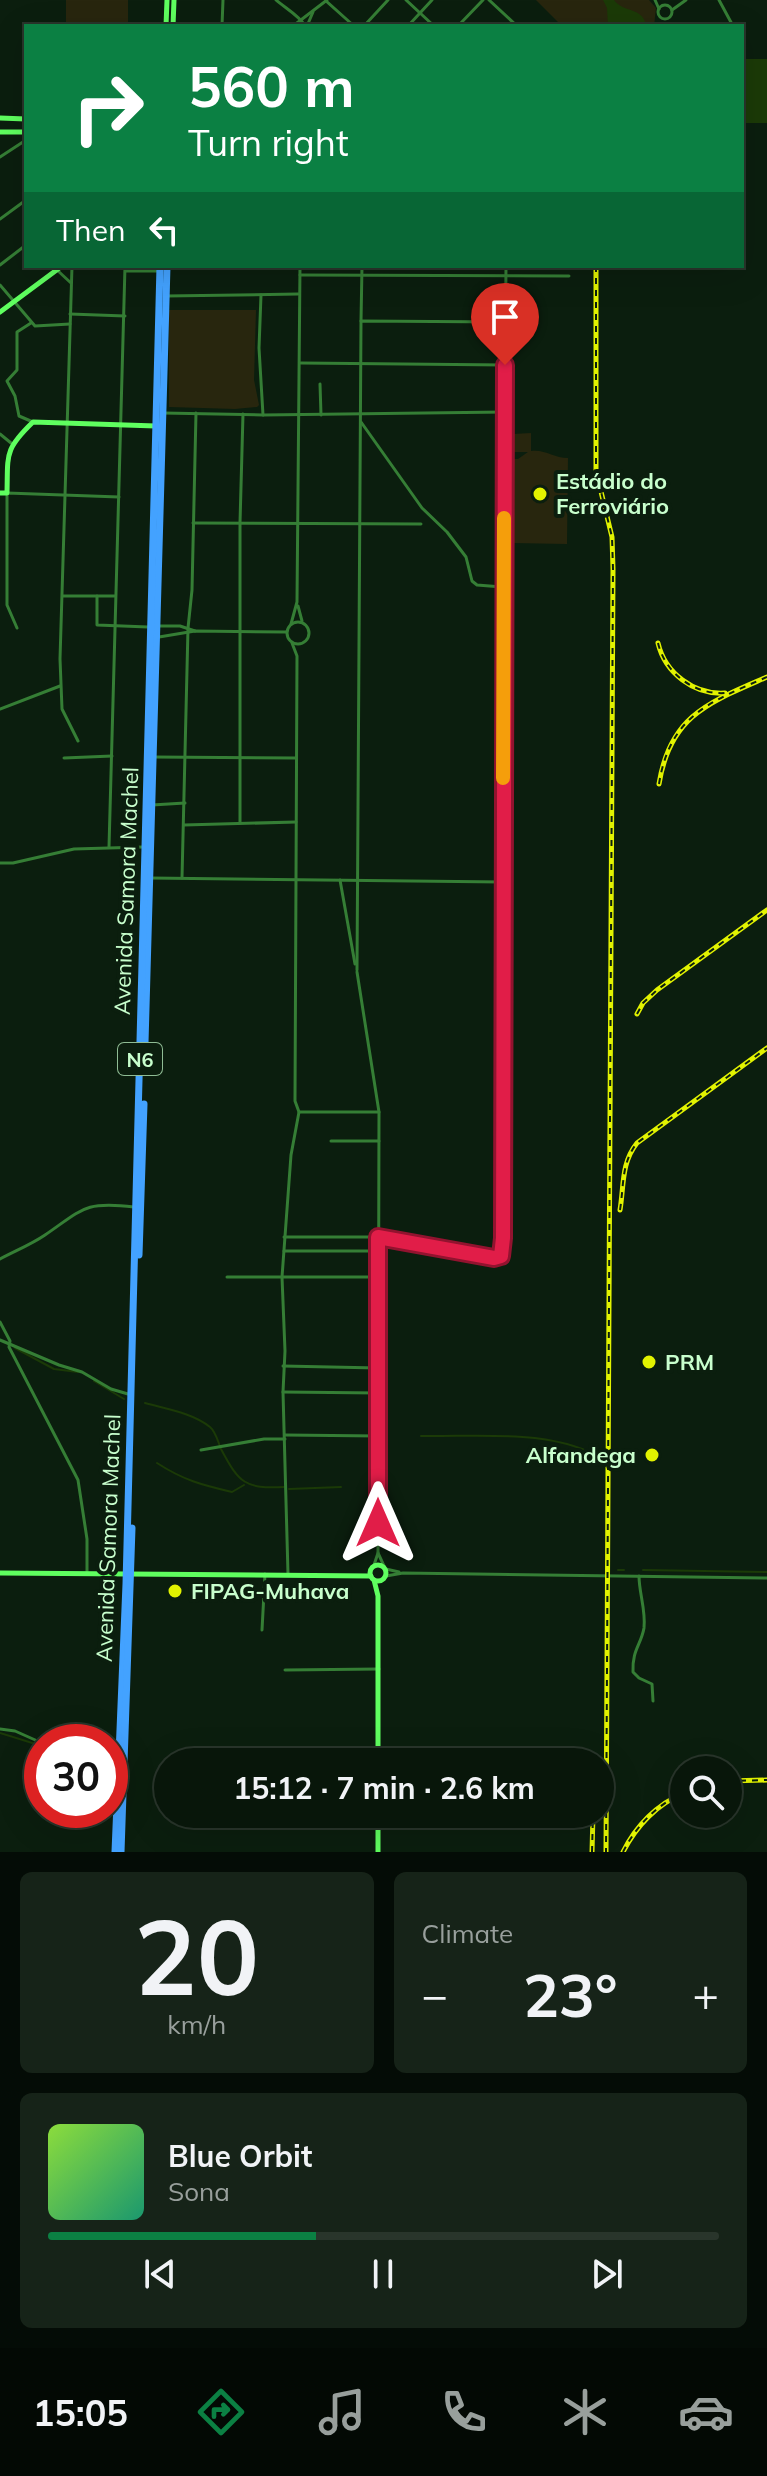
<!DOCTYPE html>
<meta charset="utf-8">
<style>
body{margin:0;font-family:Mulish,sans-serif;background:#162318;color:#f1f3f6;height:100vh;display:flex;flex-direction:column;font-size:30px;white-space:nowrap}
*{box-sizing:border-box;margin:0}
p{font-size:26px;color:#989f9c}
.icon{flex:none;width:44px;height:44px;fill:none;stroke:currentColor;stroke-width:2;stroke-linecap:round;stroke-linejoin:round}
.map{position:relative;height:1852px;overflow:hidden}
.details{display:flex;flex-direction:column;gap:20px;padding:20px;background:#040c06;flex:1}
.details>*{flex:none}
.guide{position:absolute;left:24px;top:24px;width:720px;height:244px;border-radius:0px;box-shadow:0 8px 32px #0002,0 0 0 2px #29352b;background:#0b8043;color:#fff;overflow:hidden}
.buttons{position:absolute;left:670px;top:1756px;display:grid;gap:16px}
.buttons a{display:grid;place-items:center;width:72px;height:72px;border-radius:50%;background:#08160a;box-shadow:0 8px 32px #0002,0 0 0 2px #29352b;font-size:40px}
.speed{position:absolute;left:24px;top:1724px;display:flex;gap:16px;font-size:40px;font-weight:700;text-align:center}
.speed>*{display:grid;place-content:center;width:104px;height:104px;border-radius:50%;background:#08160a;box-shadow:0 8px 32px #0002,0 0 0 2px #29352b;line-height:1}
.speed .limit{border:12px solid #d22;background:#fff;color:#111}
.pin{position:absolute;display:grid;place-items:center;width:68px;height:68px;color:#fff;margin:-82px -34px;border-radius:50% 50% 50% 0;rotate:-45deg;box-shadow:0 0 8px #0007}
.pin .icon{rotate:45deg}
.me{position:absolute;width:88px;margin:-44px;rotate:0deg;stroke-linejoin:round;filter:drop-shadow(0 0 6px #0008)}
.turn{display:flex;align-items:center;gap:28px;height:168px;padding:0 32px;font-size:36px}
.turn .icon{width:104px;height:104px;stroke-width:2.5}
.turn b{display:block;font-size:56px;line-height:68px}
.then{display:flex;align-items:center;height:76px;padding:0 32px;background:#0003;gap:16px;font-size:30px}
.big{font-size:60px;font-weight:700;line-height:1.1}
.details .widget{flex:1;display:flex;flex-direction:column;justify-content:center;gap:12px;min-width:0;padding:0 28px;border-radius:12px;background:#162318}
.details .dial{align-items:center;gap:0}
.dial b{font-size:104px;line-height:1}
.song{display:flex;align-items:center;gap:24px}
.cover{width:96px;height:96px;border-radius:12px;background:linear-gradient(135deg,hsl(90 70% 55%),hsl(160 70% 35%))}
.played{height:8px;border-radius:4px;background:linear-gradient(90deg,#0b8043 40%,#29352b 40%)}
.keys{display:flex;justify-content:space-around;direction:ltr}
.heat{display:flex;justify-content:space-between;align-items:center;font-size:44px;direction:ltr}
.details .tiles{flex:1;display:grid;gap:20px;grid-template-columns:1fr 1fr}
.widget:last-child{grid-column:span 2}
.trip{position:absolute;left:154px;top:1748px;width:460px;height:80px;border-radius:40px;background:#08160a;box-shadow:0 8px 32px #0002,0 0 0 2px #29352b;font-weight:700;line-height:80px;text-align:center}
.tab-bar{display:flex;height:128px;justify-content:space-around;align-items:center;background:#030904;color:#989f9c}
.tab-bar .icon{width:56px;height:56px}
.tab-bar .current{color:#0b8043}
.tab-bar b{font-size:36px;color:#f1f3f6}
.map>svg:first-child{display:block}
.green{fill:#28260e}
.water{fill:#1b3a07}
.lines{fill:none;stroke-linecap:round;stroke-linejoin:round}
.stream{stroke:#1b3a07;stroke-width:2}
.street{stroke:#357e35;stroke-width:3}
.secondary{stroke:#5fff5f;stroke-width:5}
.highway{stroke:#43a2ff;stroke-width:7}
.rail-casing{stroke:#e2f300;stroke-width:5}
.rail{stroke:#0b1e0e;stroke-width:2;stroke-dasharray:6;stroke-linecap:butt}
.route-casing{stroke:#92132f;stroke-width:20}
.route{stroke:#e11d48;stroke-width:14}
.slow{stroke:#f59e0b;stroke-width:14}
.poi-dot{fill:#e2f300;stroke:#0b1e0e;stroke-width:3}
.labels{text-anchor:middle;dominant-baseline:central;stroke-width:8;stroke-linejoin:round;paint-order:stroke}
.shield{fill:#0b1e0e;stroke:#8fbc94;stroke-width:2}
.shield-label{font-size:20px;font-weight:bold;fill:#c8ffcd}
.poi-label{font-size:22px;font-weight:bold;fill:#c8ffcd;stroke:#0b1e0e;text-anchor:start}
.street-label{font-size:22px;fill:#c8ffcd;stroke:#0b1e0e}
</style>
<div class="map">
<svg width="767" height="1852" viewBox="0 0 767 1852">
<rect width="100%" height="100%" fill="#0b1e0e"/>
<g class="green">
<rect x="66" y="0" width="62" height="26"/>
<polygon points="536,0 649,0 656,8 654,26 562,26"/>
<polygon points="169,310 256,310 254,380 259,405 257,407 235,409 169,407"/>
<path d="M531 433V451C545 449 554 458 568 458L567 544 512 543 513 459H518L528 452H514L513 434Z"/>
</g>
<g class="water">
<path d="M603 0H614C623 13 644 7 646 26H608L607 8Z"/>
<rect x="742" y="59" width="25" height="64"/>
</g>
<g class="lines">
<g class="stream">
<polyline points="15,1348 54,1369 78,1372"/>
<polyline points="94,1381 124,1399"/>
<path d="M145 1403C166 1409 193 1413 210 1427 216 1432 218 1442 221 1449 239 1483 245 1489 284 1487"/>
<path d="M421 1436C480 1437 555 1428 606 1461V1570"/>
<path d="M157 1463C183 1480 202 1485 232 1492L244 1485"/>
<polyline points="289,1489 341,1487"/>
<polyline points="618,1570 624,1570"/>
<polyline points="643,1570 767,1572"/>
<polyline points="0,1733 42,1746"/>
</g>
<g class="street">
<path d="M276 0C285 8 300 16 305 26"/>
<polyline points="406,0 434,26"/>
<polyline points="489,0 517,26"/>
<polyline points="655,0 659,9"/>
<polyline points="719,0 733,26"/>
<polyline points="326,1 354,26"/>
<circle cx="665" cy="12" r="7"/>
<polyline points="672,10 686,0"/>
<polyline points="222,26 223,0"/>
<polyline points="293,26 327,0"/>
<polyline points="307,26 313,12"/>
<polyline points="364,26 388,0"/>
<polyline points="408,26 432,0"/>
<polyline points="458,26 483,0"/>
<polyline points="0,157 26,140"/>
<polyline points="0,219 26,200"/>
<polyline points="0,265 26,245"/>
<polyline points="72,266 60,659 62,709 78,741"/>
<polyline points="57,270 71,283"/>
<polyline points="126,271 160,271"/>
<polyline points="300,275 569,276"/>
<polyline points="0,285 35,326 70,324"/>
<polyline points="261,295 259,348 263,415"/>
<polyline points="166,296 298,294"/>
<polyline points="70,314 125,316"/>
<polyline points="361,321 362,266"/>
<polyline points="31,323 17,332 17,370 7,381 15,396 19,416 33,422"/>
<polyline points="301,363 505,365"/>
<polyline points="320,384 321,415"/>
<polyline points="163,413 263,415 505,412"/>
<polyline points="361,422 422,508 447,532 466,557 472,581 477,585 502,587"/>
<polyline points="0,434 11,443"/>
<polyline points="193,523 421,524"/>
<polyline points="63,596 115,596"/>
<polyline points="97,596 97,625 148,627"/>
<polyline points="298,606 302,621"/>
<circle cx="298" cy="633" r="11"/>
<polyline points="291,624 297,602 300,266"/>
<polyline points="160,626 180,626 195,631"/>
<polyline points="17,628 7,605 7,493 119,497"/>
<polyline points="159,637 195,631 286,632"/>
<polyline points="0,709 60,686"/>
<polyline points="154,757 296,758"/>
<polyline points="64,758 112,756"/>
<polyline points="152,805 185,803"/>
<polyline points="240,823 240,523 243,414"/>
<polyline points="184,825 296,822"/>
<polyline points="109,847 125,266"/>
<polyline points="0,863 13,863 74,849 143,847"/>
<polyline points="150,878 502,882"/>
<polyline points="182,878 188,628 192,590 196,413"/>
<polyline points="340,880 355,964"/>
<polyline points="357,970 361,321 506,322"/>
<polyline points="357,972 379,1112 378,1553 374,1565"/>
<polyline points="299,1112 379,1112"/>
<polyline points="331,1141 379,1141"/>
<polyline points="284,1237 378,1237 494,1258 501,1256 504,1144 503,631 506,266"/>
<polyline points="284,1251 376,1251"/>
<path d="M0 1259C15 1251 32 1244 45 1235 83 1209 84 1201 134 1207"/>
<polyline points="227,1277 377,1277"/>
<polyline points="0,1322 10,1341 9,1347 78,1480 87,1539 87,1574"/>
<polyline points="0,1340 59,1365 82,1372 111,1389 128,1394"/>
<polyline points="283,1366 378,1368"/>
<polyline points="283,1392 378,1393"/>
<polyline points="285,1435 378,1436"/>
<polyline points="201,1450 264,1439 285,1439"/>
<polyline points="378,1553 384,1566"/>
<polyline points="386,1569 399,1572"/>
<polyline points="288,1574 283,1392 285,1351 282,1277 291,1155 299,1112 295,1101 297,656 292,643"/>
<polyline points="386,1576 403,1573 767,1578"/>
<path d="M639 1576C639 1593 646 1610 644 1628 641 1645 632 1650 633 1672L639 1678 652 1684 653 1701"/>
<polyline points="262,1630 265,1574"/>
<polyline points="285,1670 379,1669"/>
<polyline points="0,1729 15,1731 42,1743"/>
</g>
<g class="secondary">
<polyline points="166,26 167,0"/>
<polyline points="173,26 174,0"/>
<polyline points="0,118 26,119"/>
<polyline points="0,132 26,132"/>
<polyline points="0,312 62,266"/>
<path d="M0 493H7C8 454 4 450 33 422L156 426"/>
<circle cx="378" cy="1573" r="8"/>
<polyline points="0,1573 371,1576"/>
<polyline points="374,1580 378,1596 378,1762"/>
<polyline points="378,1852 378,1814"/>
</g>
<g class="highway">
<polyline points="145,1043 167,266"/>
<polyline points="139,1255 144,1104"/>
<polyline points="115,1852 126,1584 160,266"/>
<polyline points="121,1852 132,1528"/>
</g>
<defs>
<g id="rail">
<polyline points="596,266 596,471 612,537 613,569 606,1852"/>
<path d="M658 643C665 673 694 695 725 693"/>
<path d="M659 784C670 715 710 702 767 677"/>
<polyline points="637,1014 643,1003 657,990 767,910"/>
<path d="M620 1210C624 1186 621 1163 637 1143L767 1048"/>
<polyline points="728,1781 767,1780"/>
<polyline points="592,1852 593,1814"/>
<path d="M623 1852C636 1826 657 1804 684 1793"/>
</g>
</defs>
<use href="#rail" class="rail-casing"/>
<use href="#rail" class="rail"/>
</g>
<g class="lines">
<defs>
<polyline id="route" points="378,1523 378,1237 494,1258 501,1256 503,1238 505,365"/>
</defs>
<use href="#route" class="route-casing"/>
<use href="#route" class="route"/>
<polyline class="slow" points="503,778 504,518"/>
</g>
<g class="poi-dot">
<circle cx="540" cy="494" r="8"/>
<circle cx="649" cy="1362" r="8"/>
<circle cx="652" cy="1455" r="8"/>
<circle cx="175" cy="1591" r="8"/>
</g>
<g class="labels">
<rect class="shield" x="118" y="1043" width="44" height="32" rx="6"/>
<g class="shield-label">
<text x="140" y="1059">N6</text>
</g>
<g class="poi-label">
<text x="556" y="481">Estádio do<tspan x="556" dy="25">Ferroviário</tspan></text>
<text x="665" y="1362">PRM</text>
<text x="636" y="1455" text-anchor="end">Alfandega</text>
<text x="191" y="1591">FIPAG-Muhava</text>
</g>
<g class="street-label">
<text transform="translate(126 891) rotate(-88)">Avenida Samora Machel</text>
<text transform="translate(108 1538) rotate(-88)">Avenida Samora Machel</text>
</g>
</g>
</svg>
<div class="buttons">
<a><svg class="icon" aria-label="search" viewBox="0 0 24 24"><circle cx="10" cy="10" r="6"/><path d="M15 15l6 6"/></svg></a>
</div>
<div class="speed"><div class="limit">30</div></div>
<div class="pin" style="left:505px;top:365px;background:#d93025"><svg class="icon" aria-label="arrive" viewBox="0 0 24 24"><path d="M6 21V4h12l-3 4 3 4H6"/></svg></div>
<svg class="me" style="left:378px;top:1523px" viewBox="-20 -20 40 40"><path d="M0-17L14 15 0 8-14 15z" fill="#e11d48" stroke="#fff" stroke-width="4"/></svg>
<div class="trip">15:12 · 7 min · 2.6 km</div>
<div class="guide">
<div class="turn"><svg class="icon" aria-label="right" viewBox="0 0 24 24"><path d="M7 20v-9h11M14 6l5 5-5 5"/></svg><div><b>560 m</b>Turn right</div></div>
<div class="then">Then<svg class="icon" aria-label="left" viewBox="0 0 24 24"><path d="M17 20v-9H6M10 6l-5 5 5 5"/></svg></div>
</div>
</div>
<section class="details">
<div class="tiles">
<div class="widget dial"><b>20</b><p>km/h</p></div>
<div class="widget"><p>Climate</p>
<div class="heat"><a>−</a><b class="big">23°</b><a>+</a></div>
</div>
<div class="widget">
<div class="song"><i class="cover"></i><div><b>Blue Orbit</b><p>Sona</p></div></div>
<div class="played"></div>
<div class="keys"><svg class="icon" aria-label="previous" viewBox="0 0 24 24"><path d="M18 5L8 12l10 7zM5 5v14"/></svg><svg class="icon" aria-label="pause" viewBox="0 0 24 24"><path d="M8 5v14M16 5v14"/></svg><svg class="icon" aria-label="next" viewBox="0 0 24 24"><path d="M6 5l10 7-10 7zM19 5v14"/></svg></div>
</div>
</div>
</section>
<nav class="tab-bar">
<b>15:05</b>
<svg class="icon current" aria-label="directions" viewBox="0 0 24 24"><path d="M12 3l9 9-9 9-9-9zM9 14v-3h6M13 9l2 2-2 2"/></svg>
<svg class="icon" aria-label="music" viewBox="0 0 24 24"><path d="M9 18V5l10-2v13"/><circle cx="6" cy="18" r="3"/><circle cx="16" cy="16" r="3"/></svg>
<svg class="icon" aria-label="phone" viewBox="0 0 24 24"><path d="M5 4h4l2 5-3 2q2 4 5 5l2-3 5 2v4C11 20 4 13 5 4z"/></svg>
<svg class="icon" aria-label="climate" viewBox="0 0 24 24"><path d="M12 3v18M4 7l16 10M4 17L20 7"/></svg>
<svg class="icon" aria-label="car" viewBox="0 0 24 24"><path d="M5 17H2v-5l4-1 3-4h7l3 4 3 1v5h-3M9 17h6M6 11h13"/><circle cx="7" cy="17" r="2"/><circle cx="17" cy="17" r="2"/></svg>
</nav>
